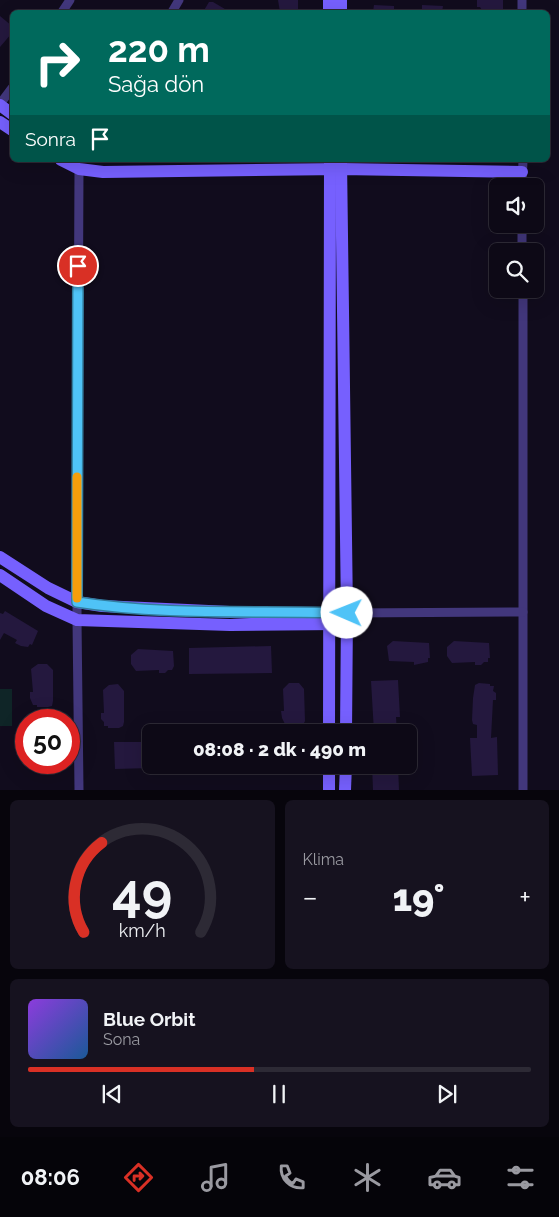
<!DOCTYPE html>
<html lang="tr">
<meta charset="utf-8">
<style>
body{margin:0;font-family:Raleway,sans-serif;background:#16121f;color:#f1f3f6;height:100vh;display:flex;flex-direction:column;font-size:19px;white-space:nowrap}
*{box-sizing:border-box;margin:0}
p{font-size:16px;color:#9a9aa1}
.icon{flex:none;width:28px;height:28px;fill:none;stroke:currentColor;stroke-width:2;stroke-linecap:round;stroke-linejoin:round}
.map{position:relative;height:790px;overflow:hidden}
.sheet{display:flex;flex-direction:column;gap:10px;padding:10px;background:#07050c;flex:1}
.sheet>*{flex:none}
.hud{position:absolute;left:10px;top:10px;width:540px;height:152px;border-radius:8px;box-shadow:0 5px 20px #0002,0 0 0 1px #2d2a35;background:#00695c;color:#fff;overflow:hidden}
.buttons{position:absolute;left:489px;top:178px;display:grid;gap:10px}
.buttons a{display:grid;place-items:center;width:55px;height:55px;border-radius:8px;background:#0d0916;box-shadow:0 5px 20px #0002,0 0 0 1px #2d2a35;font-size:25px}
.speed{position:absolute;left:15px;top:709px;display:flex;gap:10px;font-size:25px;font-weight:700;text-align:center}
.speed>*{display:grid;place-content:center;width:65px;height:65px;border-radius:50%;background:#0d0916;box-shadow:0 5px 20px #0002,0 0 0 1px #2d2a35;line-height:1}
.speed .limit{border:8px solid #d22;background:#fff;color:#111}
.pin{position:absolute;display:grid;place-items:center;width:42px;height:42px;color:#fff;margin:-21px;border:2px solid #fff;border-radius:50%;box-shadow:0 1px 5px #0007}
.me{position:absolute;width:55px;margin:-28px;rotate:271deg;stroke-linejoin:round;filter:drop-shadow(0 0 4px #0008)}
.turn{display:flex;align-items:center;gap:18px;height:105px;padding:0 15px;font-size:22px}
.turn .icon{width:65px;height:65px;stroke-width:2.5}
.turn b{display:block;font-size:35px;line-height:42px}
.then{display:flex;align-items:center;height:48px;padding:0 15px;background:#0003;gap:10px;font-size:19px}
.big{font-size:38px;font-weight:800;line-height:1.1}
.sheet .widget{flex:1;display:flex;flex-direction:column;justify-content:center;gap:8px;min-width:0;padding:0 18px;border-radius:8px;background:#16121f}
.sheet .dial{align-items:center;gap:0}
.dial svg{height:130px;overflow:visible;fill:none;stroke:#2d2a35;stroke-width:7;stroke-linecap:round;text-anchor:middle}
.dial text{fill:#f1f3f6;stroke:none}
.song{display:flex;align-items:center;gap:15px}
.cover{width:60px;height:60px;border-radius:8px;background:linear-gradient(135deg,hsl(270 70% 55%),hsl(210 70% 35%))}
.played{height:5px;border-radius:2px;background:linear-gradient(90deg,#d93025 45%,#2d2a35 45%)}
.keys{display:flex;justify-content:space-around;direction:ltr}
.heat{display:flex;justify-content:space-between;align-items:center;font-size:28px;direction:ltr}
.sheet .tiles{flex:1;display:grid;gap:10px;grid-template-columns:1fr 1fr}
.widget:last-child{grid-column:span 2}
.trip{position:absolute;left:142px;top:724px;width:275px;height:50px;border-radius:8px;background:#0d0916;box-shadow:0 5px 20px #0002,0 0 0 1px #2d2a35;font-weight:800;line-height:50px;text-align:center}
.dock{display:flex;height:80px;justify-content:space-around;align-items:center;background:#050409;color:#9a9aa1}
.dock .icon{width:35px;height:35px}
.dock .selected{color:#d93025}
.dock b{font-size:22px;color:#f1f3f6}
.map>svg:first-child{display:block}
.green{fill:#0f2527}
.building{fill:#24183e}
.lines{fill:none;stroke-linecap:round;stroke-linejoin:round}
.street{stroke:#42377c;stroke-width:9}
.secondary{stroke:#7660fe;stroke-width:12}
.route-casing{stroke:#337fa1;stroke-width:12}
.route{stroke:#4fc3f7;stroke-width:9}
.slow{stroke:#f59e0b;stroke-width:9}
</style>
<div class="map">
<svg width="559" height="790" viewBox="0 0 559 790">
<rect width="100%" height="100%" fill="#110c1d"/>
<rect class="green" x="0" y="689" width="12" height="37"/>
<g class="building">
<polygon points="278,0 298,0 298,12 280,12"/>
<polygon points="477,0 503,0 503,10 483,12 480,7 477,7"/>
<polygon points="209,2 213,2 230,12 203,12"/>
<polygon points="374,5 394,6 394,12 373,12"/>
<polygon points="422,5 443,6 442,12 422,12"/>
<polygon points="0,16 12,26 12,33 0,47"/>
<polygon points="5,611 38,631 32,645 30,644 28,647 21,646 15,643 17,640 4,633 0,640 0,613 3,614"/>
<polygon points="393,641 429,643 430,658 428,658 428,662 414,665 414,662 389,661 387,646"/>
<polygon points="454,641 489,643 490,658 488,658 488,662 484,662 481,665 475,665 475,662 452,663 447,656 447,647"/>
<polygon points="271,646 272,673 189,674 189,648"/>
<polygon points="138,649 173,651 174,666 172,670 168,670 165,673 159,673 159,670 136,671 131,664 131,655"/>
<polygon points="38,664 47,664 53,670 53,701 52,706 48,707 37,707 37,705 33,705 30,698 30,692 33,692 31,669"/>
<polygon points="398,680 400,717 396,717 397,732 374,732 371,681"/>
<polygon points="289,683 299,683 304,689 305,721 303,725 299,727 289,727 289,724 285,724 282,718 281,711 284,711 283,689"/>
<polygon points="479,683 490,684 490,686 494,686 493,691 496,693 496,700 493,700 491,738 497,737 498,775 472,776 470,738 477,738 477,725 473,724 472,720 473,698 475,685"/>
<polygon points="118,684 124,691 124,722 123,726 119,728 108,728 108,726 104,726 104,722 101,719 101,713 104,713 103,690 109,685"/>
<polygon points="114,742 151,742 151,768 115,769"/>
<polygon points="164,765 201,765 201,771 164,772"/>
<polygon points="372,765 398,765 399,790 373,790"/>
</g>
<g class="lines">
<g class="street">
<polyline points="522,0 522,12"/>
<polyline points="62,12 70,0"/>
<polyline points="172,12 179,0"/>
<polyline points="0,104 12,88"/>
<polyline points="522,186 523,160"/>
<polyline points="522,224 522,251"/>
<polyline points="523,289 523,790"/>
<polyline points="347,613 523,612"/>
<polyline points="79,790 77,620 79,169"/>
</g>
<g class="secondary">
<polyline points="329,0 329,12"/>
<polyline points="341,0 341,12"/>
<polyline points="0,105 12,114"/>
<polyline points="0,122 12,130"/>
<polyline points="61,160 79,169 103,172 341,169 522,172"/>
<polyline points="341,160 347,613 346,732"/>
<polyline points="0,557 48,588 77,602 102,606 251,613 337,613"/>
<polyline points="0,575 46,606 77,620 230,625 338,624"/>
<polyline points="329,732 330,160"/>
<polyline points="329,790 329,765"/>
<polyline points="345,790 346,765"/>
</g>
</g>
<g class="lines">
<defs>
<path id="route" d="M78 266 77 602C166 616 257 610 347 613"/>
</defs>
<use href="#route" class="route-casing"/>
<use href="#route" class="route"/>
<polyline class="slow" points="77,598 77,477"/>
</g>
</svg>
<div class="buttons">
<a><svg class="icon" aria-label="sound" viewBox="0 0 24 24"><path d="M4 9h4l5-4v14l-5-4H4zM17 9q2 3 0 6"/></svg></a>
<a><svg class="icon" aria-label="search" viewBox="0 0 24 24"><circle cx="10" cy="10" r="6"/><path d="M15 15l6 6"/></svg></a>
</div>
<div class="speed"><div class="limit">50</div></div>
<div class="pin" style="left:78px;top:266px;background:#d93025"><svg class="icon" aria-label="arrive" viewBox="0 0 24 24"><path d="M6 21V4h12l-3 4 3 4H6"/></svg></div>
<svg class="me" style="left:347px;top:613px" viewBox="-20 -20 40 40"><circle r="19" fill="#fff"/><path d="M0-13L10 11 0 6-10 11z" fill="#4fc3f7"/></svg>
<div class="trip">08:08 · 2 dk · 490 m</div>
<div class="hud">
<div class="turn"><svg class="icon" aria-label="right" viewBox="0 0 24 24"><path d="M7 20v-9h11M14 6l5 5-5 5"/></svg><div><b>220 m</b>Sağa dön</div></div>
<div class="then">Sonra<svg class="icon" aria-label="arrive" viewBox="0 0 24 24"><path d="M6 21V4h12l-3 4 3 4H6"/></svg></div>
</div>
</div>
<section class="sheet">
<div class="tiles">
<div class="widget dial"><svg viewBox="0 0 100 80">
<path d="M14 69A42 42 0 1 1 86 69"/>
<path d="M14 69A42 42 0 0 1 25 14" stroke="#d93025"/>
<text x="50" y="56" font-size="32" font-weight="700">49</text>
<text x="50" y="72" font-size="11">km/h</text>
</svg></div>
<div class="widget"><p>Klima</p>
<div class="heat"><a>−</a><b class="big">19°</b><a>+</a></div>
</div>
<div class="widget">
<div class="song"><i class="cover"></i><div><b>Blue Orbit</b><p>Sona</p></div></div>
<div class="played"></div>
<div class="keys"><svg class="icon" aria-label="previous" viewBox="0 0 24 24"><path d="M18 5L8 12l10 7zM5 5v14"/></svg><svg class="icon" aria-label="pause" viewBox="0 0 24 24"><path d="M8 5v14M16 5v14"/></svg><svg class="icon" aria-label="next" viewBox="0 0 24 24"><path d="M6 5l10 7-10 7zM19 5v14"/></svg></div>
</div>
</div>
</section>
<nav class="dock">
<b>08:06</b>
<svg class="icon selected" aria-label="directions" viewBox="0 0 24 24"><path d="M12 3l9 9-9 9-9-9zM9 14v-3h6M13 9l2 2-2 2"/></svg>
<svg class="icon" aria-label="music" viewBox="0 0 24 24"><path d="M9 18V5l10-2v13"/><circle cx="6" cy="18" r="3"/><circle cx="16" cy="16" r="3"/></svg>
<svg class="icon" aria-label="phone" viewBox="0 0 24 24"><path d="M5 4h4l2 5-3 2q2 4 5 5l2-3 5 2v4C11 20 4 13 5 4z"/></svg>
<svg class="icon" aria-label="climate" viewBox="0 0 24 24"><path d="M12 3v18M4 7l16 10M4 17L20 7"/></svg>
<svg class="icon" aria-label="car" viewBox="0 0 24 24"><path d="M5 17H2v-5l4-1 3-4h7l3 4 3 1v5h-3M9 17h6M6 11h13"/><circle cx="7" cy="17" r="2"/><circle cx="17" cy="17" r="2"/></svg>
<svg class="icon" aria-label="filters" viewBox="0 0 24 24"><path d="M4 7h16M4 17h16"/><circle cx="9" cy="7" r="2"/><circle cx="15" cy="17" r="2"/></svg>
</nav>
